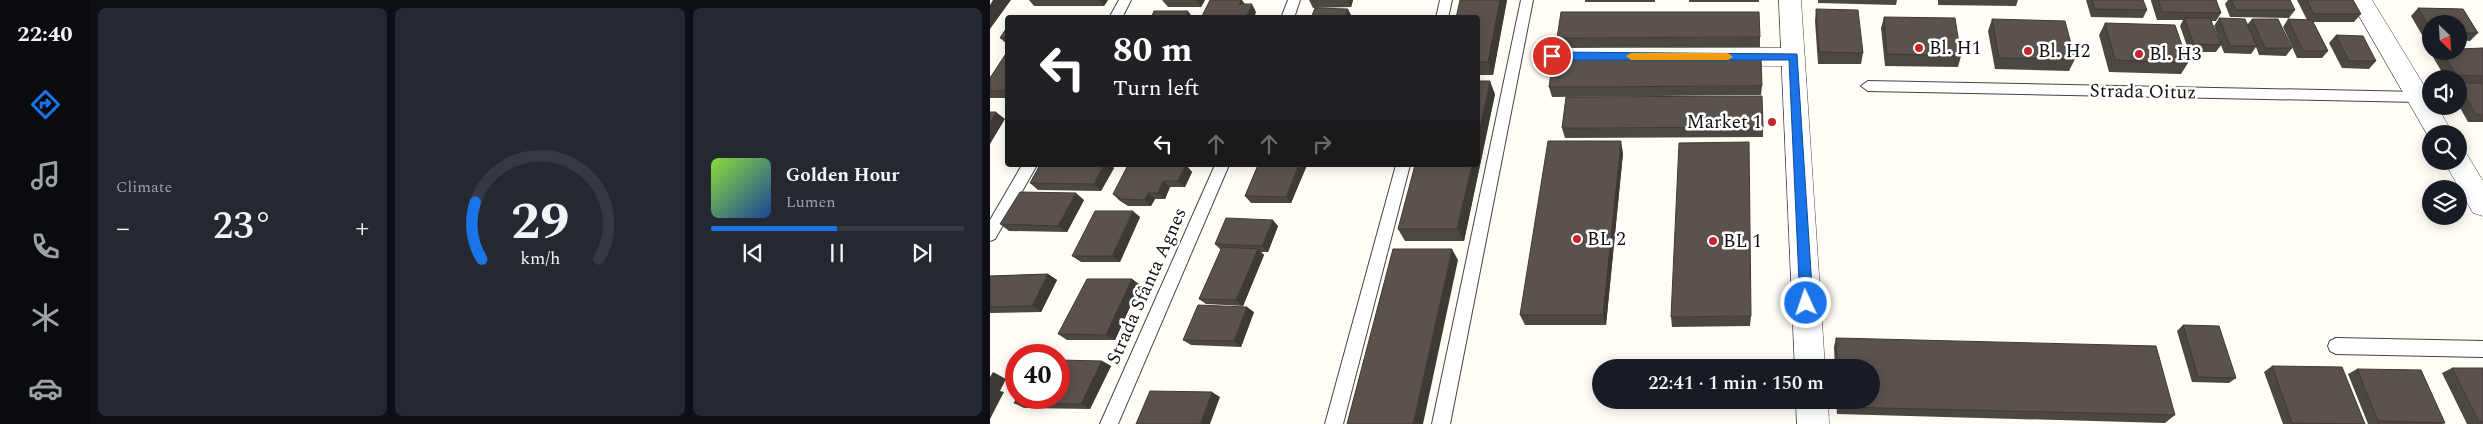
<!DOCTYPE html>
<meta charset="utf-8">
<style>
body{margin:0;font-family:Spectral,serif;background:#242831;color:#f1f3f6;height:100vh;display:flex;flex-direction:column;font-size:19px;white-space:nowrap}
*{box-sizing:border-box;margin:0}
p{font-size:16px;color:#9ea1a6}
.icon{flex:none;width:28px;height:28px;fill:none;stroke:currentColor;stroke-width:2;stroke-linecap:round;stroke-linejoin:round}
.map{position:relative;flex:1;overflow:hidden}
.side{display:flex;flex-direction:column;gap:8px;padding:8px;background:#0d0f14;width:900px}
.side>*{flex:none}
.top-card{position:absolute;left:15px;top:15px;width:475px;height:152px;border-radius:5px;box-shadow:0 2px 12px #0003;background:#202124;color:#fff;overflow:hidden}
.needle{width:32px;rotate:155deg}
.buttons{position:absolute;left:1432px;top:15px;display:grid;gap:10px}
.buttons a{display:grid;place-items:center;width:45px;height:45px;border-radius:50%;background:#171b24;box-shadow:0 2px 12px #0003;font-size:25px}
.speed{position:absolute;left:15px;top:344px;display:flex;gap:10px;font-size:25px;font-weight:700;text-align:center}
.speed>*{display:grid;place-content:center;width:65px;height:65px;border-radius:50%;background:#171b24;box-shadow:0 2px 12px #0003;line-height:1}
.speed .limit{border:8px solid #d22;background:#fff;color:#111}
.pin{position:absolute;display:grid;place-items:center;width:42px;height:42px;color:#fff;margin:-21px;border:2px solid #fff;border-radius:50%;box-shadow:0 1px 5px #0007}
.me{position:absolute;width:55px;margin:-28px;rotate:357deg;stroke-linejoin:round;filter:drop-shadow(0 0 4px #0008)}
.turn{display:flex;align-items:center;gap:18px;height:105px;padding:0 25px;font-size:22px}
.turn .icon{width:65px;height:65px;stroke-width:2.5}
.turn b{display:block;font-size:35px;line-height:42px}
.lanes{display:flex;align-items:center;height:48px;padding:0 25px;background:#0003;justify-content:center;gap:25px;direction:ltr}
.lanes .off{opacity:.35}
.big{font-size:38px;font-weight:600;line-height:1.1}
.side .widget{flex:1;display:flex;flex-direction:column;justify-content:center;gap:8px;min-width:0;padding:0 18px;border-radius:8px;background:#242831}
.side .dial{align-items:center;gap:0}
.dial svg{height:130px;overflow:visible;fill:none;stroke:#363941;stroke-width:7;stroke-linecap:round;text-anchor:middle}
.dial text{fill:#f1f3f6;stroke:none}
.song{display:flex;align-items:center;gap:15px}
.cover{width:60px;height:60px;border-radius:8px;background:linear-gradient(135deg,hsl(90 70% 55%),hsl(220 70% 35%))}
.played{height:5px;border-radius:2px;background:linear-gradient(90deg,#1a73e8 50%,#363941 50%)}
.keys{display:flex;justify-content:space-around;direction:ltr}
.heat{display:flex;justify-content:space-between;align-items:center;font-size:28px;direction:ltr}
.side .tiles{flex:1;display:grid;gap:8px;grid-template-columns:repeat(3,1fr)}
.trip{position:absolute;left:602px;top:359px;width:288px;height:50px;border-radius:25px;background:#171b24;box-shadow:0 2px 12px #0003;font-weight:600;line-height:50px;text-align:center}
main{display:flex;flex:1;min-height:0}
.dock{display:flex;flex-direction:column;width:90px;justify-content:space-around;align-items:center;background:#090b0e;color:#9ea1a6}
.dock .icon{width:35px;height:35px}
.dock .current{color:#1a73e8}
.dock b{font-size:22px;color:#f1f3f6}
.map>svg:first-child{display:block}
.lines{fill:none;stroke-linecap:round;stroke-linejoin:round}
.service-casing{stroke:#444;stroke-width:2}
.minor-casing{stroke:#444;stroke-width:1}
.tertiary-casing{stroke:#444;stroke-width:1}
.service{fill:#fff;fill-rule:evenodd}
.minor{fill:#fff;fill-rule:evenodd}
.tertiary{fill:#fff;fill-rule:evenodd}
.wall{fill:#4d4742}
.shaded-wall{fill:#3f3936}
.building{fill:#5a524d;stroke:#3f3936}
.route{fill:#1a73e8;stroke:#114b97}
.slow{fill:#f59e0b}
.poi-dot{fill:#c4262e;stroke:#fff;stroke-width:2}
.labels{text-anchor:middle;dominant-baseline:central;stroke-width:5;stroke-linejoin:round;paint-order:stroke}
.poi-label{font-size:19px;fill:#111;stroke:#fff;text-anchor:start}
.street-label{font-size:19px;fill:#111;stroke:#fff}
</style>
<main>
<nav class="dock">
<b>22:40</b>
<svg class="icon current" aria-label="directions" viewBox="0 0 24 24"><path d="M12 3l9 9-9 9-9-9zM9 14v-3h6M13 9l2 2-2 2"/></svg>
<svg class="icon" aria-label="music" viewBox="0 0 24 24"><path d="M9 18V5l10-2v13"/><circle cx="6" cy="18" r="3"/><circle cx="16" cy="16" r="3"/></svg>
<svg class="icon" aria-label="phone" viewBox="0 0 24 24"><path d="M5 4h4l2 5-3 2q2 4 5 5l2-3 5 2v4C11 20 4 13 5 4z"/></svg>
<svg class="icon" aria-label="climate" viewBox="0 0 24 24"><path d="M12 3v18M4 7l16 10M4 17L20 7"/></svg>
<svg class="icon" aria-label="car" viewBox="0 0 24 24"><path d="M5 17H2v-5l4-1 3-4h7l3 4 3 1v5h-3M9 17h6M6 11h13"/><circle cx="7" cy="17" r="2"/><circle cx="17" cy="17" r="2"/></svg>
</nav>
<section class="side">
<div class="tiles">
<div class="widget"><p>Climate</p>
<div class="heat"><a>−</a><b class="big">23°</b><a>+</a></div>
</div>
<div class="widget dial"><svg viewBox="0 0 100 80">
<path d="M14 69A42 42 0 1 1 86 69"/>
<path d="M14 69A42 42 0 0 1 10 34" stroke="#1a73e8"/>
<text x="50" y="56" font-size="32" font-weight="700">29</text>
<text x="50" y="72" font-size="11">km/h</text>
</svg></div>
<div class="widget">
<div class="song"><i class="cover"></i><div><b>Golden Hour</b><p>Lumen</p></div></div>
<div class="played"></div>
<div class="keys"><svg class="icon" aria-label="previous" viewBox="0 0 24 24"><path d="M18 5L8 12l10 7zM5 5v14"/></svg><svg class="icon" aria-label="pause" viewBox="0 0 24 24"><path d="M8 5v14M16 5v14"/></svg><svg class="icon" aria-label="next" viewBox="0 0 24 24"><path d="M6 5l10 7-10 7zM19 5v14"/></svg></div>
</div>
</div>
</section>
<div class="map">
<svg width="1493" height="424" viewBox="0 0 1493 424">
<rect width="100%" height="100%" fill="#fffdf5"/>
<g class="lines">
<defs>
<g id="service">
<polygon points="129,0 141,0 132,18 119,18"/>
<polygon points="298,0 310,0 304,18 291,18"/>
<polygon points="450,0 462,0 458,18 446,18"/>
<polygon points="531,0 543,0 460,424 442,424"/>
<polygon points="878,81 1429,92 1436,97 1429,102 878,91 871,86"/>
<polygon points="32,165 47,165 5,239 0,241 0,220"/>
<polygon points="225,165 239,165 128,424 110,424"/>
<polygon points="406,165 420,165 353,424 335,424"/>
<polygon points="1346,338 1493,341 1493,357 1346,354 1340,351 1338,346 1340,341"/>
</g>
<g id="minor">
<polygon points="1360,0 1382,0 1441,97 1441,106 1447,106 1463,134 1441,134 1441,141"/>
<polygon points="562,47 803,48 812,51 815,57 812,63 803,66 562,65 553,62 550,56 553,50"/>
<polygon points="1469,151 1476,153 1493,181 1493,216 1483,213 1454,161 1469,161"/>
</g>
<g id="tertiary">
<polygon points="789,0 811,0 835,368 805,368"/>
<polygon points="806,400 838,400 839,424 807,424"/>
</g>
</defs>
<use href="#service" class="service-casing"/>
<use href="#minor" class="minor-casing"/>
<use href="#tertiary" class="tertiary-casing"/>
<use href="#service" class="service"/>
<use href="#minor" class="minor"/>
<use href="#tertiary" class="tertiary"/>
</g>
<g class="wall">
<polygon points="39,0 118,0 114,6 44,6"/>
<polygon points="172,0 215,0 211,7 178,7"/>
<polygon points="319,0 363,0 361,7 323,8"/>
<polygon points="470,0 517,0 503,75 488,75 488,18"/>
<rect x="595" y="0" width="70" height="2"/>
<rect x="699" y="0" width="70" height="2"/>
<polygon points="828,0 907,0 906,5 828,3"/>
<polygon points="948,0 1028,0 1026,6 948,5"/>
<polygon points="1096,0 1153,0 1157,10 1153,18 1101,17"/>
<polygon points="1161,0 1226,0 1231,13 1226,21 1221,21 1231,45 1226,52 1199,52 1190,26 1193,20 1167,20 1161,1"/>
<polygon points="1238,0 1300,0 1305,10 1299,18 1240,17 1235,4"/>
<polygon points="1307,0 1363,0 1371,14 1364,22 1323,22 1338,51 1332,58 1307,58 1293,27 1298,19 1317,20"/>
<polygon points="1428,8 1473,9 1488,33 1480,41 1469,40 1469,24 1441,24 1441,40 1435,40 1421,16"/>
<polygon points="826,9 873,53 871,64 828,64 825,21"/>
<polygon points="894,17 971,56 968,67 895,66 891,28"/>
<polygon points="1229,18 1257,25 1262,19 1302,48 1296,56 1269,55 1266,47 1261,54 1234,53 1224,26"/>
<polygon points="1002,19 1085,59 1079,71 1005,69 998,31"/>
<polygon points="1115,23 1198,63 1191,74 1119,72 1109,35"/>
<polygon points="18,26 18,45 10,38"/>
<polygon points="1346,35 1386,61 1379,69 1352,68 1339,43"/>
<polygon points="770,37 770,47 570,48 567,38"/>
<polygon points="1493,48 1493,83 1469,83 1469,79 1456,79 1443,57 1448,51 1469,51"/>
<polygon points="18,52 18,98 0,98 0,78"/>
<polygon points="1469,83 1493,83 1493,122 1478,122 1469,106"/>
<polygon points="772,86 771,95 562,97 559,87"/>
<polygon points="505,94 474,241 415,241 408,229"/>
<polygon points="773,127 773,137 575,138 572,128"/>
<polygon points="633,153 616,325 535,325 530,315"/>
<polygon points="50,165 120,165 124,168 111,191 48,190 40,183"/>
<polygon points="196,165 202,172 195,187 180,187 175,199 165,199 161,206 138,206 130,201 123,194"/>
<polygon points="268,165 317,165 301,203 261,203 255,196"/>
<polygon points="94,200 77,232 19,231 10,224"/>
<polygon points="150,217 130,262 91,262 82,256"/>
<polygon points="288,226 278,252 271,252 274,255 253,306 216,304 209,299 231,250 225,244"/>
<polygon points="58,274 67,280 51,312 0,313 0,276"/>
<polygon points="142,279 150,285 125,340 77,340 68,334"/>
<polygon points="264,312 251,347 201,345 193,340"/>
<polygon points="761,316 760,326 682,327 681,317"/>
<polygon points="1193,325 1246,378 1239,383 1202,382 1187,331"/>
<polygon points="846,338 1185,415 1175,423 847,414 846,400 881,400 881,368 845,368 844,347"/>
<polygon points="112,361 121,366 100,409 34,408 24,403"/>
<polygon points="1282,366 1374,424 1293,424 1274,372"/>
<polygon points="1462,368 1493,368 1493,424 1477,424 1452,373"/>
<polygon points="1367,369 1455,423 1452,424 1378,424 1358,374"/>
</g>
<g class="shaded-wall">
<polygon points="3,0 21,0 0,29 0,5"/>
<polygon points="109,0 118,0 114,6"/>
<polygon points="206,0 215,0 211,7"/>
<polygon points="251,0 252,0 257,7 249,4"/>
<polygon points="357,0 363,0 361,7"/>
<polygon points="510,0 517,0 503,75 498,62"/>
<polygon points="262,4 266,12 264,18 255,18"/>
<polygon points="358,9 362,17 361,18 354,18"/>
<polygon points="198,11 203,18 195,18"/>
<polygon points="500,81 505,94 474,241 467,229 482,165 488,165 488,138"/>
<polygon points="6,112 15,119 0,144 0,123"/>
<polygon points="631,141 633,153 616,325 613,315"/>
<polygon points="114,165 120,165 124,168 111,191 104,184"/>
<polygon points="196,165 202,172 195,187 188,181"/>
<polygon points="309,165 317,165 301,203 296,197"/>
<polygon points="173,181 180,187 175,199 168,193"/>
<polygon points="86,193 94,200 77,232 68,226"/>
<polygon points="158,193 165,199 161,206 154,200"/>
<polygon points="143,211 150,217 130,262 122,256"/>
<polygon points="283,220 288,226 278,252 272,246"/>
<polygon points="268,249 274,255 253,306 246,300"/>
<polygon points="462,249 468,260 433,424 423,424"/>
<polygon points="58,274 67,280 51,312 42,306"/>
<polygon points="142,279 150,285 125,340 116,335"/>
<polygon points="257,307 264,312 251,347 244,341"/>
<polygon points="112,361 121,366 100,409 91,404"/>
<polygon points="3,372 16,379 10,391 14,392 0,419 0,377"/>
<polygon points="222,392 230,397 220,424 210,424"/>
</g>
<g class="building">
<polygon points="220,0 251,0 249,4 262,4 255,18 211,18"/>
<polygon points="470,0 510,0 498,62 488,62 488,18 466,18"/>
<polygon points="1102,0 1153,0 1157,10 1105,9"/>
<polygon points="1168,0 1226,0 1231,13 1172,12"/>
<polygon points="1241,0 1300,0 1305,10 1246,10"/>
<polygon points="1317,0 1363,0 1371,14 1324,14"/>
<polygon points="325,8 358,9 354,18 321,18"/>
<polygon points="1428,8 1473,9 1488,33 1469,33 1469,24 1441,24 1441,30"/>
<polygon points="826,9 868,10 873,53 829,52"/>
<polygon points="164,11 198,11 195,18 161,18"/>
<polygon points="571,12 769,12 770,37 567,38"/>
<polygon points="97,17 97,18 44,18"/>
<polygon points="894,17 965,18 971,56 897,54"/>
<polygon points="1194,18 1220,18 1231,45 1204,44"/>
<polygon points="1229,18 1255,19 1267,46 1240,46"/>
<polygon points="1002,19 1075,21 1085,59 1009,58"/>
<polygon points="1262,19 1288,19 1302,48 1275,48"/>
<polygon points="1298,19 1322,20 1338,51 1313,51"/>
<polygon points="1115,23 1185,25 1198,63 1125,60"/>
<polygon points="18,26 18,37 10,38"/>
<polygon points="1346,35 1373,36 1386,61 1359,61"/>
<polygon points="1493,48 1493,76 1466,75 1451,51 1469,51 1469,49"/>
<polygon points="17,52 18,52 18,91 0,91 0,78"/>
<polygon points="771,58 772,86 559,87 563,59"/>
<polygon points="488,81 500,81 488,138"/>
<polygon points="1469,83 1493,83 1493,115 1486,114 1469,86"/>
<polygon points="772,96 773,127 572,128 576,97"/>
<polygon points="0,112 6,112 0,123"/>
<polygon points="558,141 631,141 613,315 530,315"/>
<polygon points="759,142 761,316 681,317 689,143"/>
<polygon points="50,165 114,165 104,184 40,183"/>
<polygon points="138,165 196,165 188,181 173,181 168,193 158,193 154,200 131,199 123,194"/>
<polygon points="268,165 309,165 296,197 255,196"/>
<polygon points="425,165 482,165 467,229 408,229"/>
<polygon points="30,192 86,193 68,226 10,224"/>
<polygon points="105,211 143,211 122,256 82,256"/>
<polygon points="236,218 283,220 272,246 225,244"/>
<polygon points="232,247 268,249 246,300 209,299"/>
<polygon points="403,249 462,249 423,424 357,424"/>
<polygon points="58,274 42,306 0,307 0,276"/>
<polygon points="97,279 142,279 116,335 68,334"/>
<polygon points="208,305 257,307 244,341 193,340"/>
<polygon points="1193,325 1229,326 1246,378 1208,377"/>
<polygon points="846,338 1166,346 1185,415 849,407 849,400 881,400 881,368 847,368"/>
<polygon points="69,360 112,361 91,404 24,403 27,398 69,398"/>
<polygon points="1282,366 1352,367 1375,424 1302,423"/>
<polygon points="1462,368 1493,368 1493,422 1489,422"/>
<polygon points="1367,369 1431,370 1455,423 1388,421"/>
<polygon points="160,391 222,392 210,424 146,424"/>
</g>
<polygon class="route" points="562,52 807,54 823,303 821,307 816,309 810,303 799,60 562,60 557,56"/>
<polygon class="slow" points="641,53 738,53 743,57 738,60 641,60 636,56"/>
<g class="poi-dot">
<circle cx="929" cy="48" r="5"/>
<circle cx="1038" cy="51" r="5"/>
<circle cx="1149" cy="54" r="5"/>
<circle cx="782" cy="122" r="5"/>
<circle cx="587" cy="239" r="5"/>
<circle cx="723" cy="241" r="5"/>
</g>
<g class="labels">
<g class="poi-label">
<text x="939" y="48">Bl. H1</text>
<text x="1048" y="51">Bl. H2</text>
<text x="1159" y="54">Bl. H3</text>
<text x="772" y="122" text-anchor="end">Market 1</text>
<text x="597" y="239">BL 2</text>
<text x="733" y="241">BL 1</text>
</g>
<g class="street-label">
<text transform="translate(1153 92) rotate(1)">Strada Oituz</text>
<text transform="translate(157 286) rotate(-66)">Strada Sfânta Agnes</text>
</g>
</g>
</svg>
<div class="buttons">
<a><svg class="needle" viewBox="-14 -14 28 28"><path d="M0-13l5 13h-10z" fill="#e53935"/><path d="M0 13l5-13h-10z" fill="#9ea1a6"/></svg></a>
<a><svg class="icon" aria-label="sound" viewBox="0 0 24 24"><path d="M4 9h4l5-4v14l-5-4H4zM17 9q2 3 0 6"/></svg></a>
<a><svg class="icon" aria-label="search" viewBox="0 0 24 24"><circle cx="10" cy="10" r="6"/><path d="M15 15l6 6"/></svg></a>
<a><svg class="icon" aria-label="layers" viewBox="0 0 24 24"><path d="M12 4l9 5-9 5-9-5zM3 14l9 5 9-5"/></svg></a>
</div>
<div class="speed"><div class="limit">40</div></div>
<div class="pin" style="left:562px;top:56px;background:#d93025"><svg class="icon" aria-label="arrive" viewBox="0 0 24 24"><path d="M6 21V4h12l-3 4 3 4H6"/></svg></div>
<svg class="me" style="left:816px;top:303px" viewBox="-20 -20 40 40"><circle r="17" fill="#1a73e8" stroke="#fff" stroke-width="3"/><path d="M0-11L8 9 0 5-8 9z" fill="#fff"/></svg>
<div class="trip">22:41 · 1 min · 150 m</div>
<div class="top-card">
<div class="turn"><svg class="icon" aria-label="left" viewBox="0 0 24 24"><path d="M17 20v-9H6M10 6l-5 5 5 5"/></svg><div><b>80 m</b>Turn left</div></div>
<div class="lanes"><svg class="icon" aria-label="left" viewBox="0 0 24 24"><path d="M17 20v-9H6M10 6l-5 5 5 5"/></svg><svg class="icon off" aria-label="ahead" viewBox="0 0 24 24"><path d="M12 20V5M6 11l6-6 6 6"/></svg><svg class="icon off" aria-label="ahead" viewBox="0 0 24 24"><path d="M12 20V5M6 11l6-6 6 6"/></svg><svg class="icon off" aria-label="right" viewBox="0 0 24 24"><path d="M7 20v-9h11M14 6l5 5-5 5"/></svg></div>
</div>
</div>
</main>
